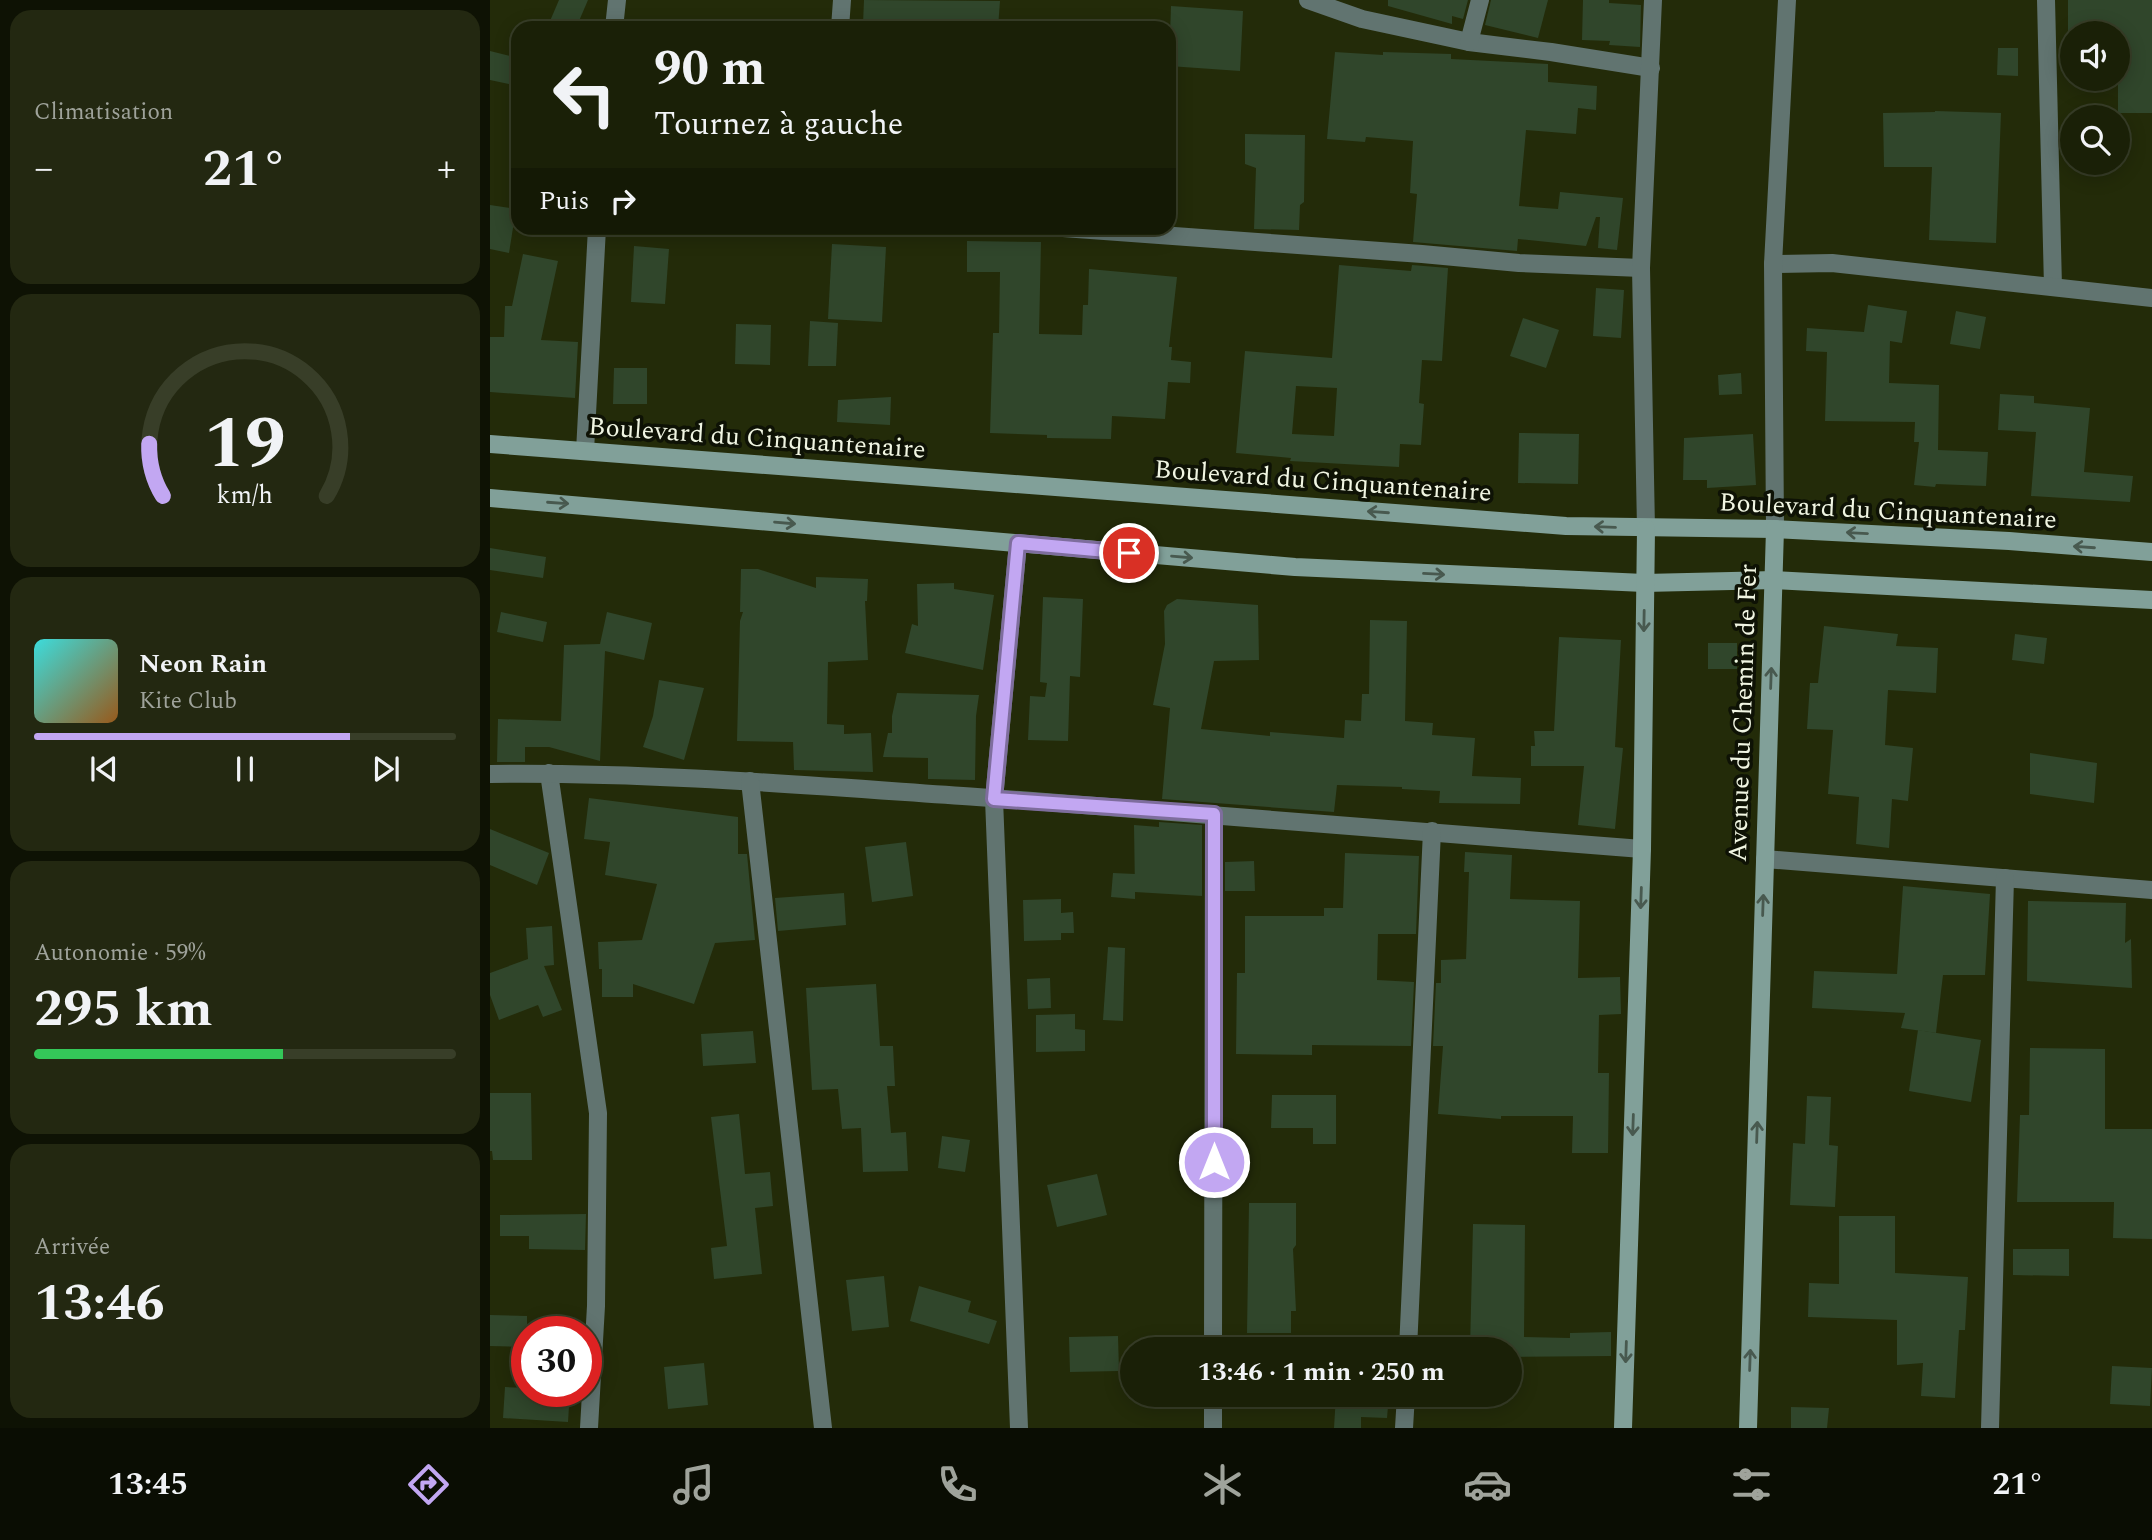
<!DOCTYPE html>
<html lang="fr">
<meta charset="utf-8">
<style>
body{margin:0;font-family:Spectral,serif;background:#232811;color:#f1f3f6;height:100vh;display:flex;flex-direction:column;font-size:26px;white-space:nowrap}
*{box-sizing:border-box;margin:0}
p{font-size:23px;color:#9fa39b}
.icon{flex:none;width:38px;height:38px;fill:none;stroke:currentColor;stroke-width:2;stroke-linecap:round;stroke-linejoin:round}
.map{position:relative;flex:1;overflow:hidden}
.side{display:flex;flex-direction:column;gap:10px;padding:10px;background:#0e1204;width:490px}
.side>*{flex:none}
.top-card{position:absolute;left:21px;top:21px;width:665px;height:214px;border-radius:21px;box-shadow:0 4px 18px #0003,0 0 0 2px #383e28;background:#1a2007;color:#f1f3f6;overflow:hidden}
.fabs{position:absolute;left:1570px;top:21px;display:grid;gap:14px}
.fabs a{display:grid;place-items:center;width:70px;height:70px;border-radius:50%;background:#1a2007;box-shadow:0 4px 18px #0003,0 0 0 2px #383e28;font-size:35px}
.speed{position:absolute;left:21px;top:1316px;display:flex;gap:14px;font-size:35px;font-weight:700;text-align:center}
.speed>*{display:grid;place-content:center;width:91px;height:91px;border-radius:50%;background:#1a2007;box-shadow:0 4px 18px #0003,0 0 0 2px #383e28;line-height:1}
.speed .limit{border:10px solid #d22;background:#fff;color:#111}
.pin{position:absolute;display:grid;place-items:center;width:60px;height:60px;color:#fff;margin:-30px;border:4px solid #fff;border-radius:50%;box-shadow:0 2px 7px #0007}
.me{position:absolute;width:77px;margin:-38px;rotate:0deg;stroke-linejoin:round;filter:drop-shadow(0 0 5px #0008)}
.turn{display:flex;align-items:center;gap:24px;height:147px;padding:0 28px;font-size:32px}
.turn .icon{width:91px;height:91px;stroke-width:2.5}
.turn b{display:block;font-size:49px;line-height:60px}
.then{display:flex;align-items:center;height:66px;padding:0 28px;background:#0003;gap:14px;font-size:26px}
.big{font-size:52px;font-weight:700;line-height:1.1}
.side .widget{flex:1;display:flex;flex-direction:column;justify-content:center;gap:10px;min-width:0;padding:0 24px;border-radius:21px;background:#232811}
.side .dial{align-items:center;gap:0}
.dial svg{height:182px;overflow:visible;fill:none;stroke:#383e28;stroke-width:7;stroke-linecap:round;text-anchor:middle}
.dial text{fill:#f1f3f6;stroke:none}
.song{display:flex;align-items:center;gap:21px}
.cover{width:84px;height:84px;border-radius:10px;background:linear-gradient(135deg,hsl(180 70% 55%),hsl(30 70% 35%))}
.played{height:7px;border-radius:4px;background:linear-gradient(90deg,#c2a7f2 75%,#383e28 75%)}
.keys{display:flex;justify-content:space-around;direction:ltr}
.heat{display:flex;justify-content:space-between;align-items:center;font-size:38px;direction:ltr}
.charge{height:10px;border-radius:5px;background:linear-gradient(90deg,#34c759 59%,#383e28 0)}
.trip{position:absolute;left:630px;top:1337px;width:402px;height:70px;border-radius:35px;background:#1a2007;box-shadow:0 4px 18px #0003,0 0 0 2px #383e28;font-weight:700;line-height:70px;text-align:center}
.dock{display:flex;height:112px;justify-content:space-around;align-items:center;background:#0a0d03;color:#9fa39b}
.dock .icon{width:49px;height:49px}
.dock .selected{color:#c2a7f2}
.dock b{font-size:32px;color:#f1f3f6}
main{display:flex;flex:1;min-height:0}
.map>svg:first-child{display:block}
.building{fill:#30462b;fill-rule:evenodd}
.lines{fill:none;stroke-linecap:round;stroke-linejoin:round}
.street{stroke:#617470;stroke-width:18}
.secondary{stroke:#81a099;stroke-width:18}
.oneway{stroke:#48594f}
.route-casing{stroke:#7e6d9d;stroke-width:18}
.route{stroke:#c2a7f2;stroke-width:12}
.labels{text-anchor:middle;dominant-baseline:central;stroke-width:7;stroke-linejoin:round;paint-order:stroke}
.street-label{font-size:26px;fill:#f0f5e2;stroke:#0e1205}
</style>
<main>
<section class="side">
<div class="widget"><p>Climatisation</p>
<div class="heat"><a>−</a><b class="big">21°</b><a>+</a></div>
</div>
<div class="widget dial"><svg viewBox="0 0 100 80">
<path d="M14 69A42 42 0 1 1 86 69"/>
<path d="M14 69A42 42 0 0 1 8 46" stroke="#c2a7f2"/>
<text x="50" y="56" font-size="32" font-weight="700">19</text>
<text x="50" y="72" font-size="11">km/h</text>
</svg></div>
<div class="widget">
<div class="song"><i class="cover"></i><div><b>Neon Rain</b><p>Kite Club</p></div></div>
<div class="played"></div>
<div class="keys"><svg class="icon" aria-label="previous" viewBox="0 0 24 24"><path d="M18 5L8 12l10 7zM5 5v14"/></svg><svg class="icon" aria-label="pause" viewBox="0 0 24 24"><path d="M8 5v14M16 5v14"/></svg><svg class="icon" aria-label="next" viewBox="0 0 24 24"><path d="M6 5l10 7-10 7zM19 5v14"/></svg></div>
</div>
<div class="widget"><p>Autonomie · 59%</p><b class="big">295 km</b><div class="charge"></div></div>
<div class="widget"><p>Arrivée</p><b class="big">13:46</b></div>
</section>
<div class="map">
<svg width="1662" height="1428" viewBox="0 0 1662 1428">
<rect width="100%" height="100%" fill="#232b09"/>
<g class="building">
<polygon points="69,0 98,0 86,28 57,28"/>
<polygon points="374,0 510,1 508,28 431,28 373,24"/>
<polygon points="898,0 978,0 973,19 962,16 962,24 898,6"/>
<polygon points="1001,0 1058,0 1048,38 995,25"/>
<polygon points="1093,0 1119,0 1119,3 1151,5 1150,47 1119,45 1120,41 1092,40"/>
<polygon points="1578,0 1662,0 1662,113 1628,113 1628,33 1578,33"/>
<polygon points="681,6 753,11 750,71 679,66"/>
<polygon points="1508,48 1528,48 1528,76 1507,75"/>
<polygon points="0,51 28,58 28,86 0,80"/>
<polygon points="845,52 893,55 893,52 961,54 961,59 1058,64 1058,82 1107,86 1106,110 1088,108 1086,134 1036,130 1029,206 1068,209 1070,192 1133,198 1127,250 1108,248 1110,217 1106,217 1096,246 1028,239 1027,251 923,242 927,194 920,193 923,141 876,137 875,142 837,139"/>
<polygon points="1445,111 1511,113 1506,243 1439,240 1442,167 1394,167 1393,113 1445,112"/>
<polygon points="755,134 815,135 814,202 810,205 809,230 764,229 766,168 755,164"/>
<polygon points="0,205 26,209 19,253 0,249"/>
<polygon points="477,241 551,242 549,334 592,335 593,305 598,305 599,269 687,277 679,347 682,347 681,360 701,362 700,383 678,382 675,419 622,416 621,439 557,438 557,435 500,433 503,333 509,333 510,272 477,272"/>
<polygon points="342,244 396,247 392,322 338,319"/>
<polygon points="144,246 179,249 175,304 141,302"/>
<polygon points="33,254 68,261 51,340 88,342 85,398 0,392 0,337 14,337 15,306 22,306"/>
<path d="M849 265 921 271 922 265 958 268 952 361 932 360 929 403 934 404 931 445 910 444 909 467 800 461 801 458 746 453 755 351 842 358ZM806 386 847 388 844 436 802 434Z"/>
<polygon points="1106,288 1134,290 1131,338 1103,336"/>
<polygon points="1378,305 1417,311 1412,343 1400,341 1399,383 1449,385 1448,450 1498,452 1496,486 1446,484 1445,487 1424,485 1429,442 1424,442 1425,422 1335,421 1337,352 1316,351 1317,328 1374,332"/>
<polygon points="1466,311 1496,317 1490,349 1460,344"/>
<polygon points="1033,318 1069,330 1056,368 1020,356"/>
<polygon points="320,321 348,323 346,366 318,366"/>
<polygon points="246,324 281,325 280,365 245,364"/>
<polygon points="124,368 157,368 157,404 123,404"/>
<polygon points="1251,373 1252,394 1229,395 1228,375"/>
<polygon points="1510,394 1544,396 1544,403 1600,408 1594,472 1643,476 1640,502 1541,496 1546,432 1508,430"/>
<polygon points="401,397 400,425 347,422 348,400"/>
<polygon points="1029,433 1089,434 1088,484 1028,483"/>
<polygon points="1263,434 1266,485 1217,488 1217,480 1193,480 1194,438"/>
<polygon points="0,548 56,557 53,578 0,570"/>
<polygon points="251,569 268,569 326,588 326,577 378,579 377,601 375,601 378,660 338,662 337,724 354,725 354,734 381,733 383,772 304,770 303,742 247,741 250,621 253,612 250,612"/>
<polygon points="464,583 464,589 504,595 493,670 415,653 422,624 428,626 427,584"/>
<polygon points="553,597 593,599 590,677 580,676 578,741 538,740 540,696 555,697 557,683 550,682"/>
<polygon points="687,599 768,605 769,660 724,661 711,729 780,736 780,732 854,738 855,720 871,721 872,694 879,694 880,620 917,621 915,721 943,723 942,735 985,738 982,776 1031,778 1030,804 949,803 950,791 912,789 912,787 847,785 844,812 672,799 680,708 663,705 675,644 674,611 677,605"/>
<polygon points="11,612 57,622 53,642 7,632"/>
<polygon points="117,612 162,623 154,660 115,651 110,761 59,747 35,747 35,762 7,762 8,719 71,721 74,645 110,644"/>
<polygon points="1334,626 1408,634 1406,646 1448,648 1446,693 1398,690 1395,745 1423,748 1418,801 1402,799 1399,848 1366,844 1369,797 1338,794 1343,730 1317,729 1320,683 1328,683"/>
<polygon points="1525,634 1557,638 1554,664 1522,660"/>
<polygon points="1069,637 1131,640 1125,747 1133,748 1125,829 1088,825 1094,766 1041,766 1041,746 1045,746 1044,731 1064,731"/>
<rect x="1218" y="643" width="29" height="26"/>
<polygon points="169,680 214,688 194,760 153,747 163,716"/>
<polygon points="407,693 489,695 486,716 485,780 438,779 438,758 393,757 398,733 402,733 402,716"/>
<polygon points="1540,753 1607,763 1604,803 1540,794"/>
<polygon points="99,798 248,817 248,854 257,854 265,940 225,943 204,1004 143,984 143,997 112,997 112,969 109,969 108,942 152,940 167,884 115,875 120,842 94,839"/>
<polygon points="669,822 712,825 712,896 645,892 644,825 669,827"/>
<polygon points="0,829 59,853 47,885 0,865"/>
<polygon points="416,842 423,896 382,902 375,847"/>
<polygon points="975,852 1022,855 1020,899 1090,901 1088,978 1130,977 1131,1014 1109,1015 1108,1073 1119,1073 1118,1153 1082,1153 1083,1116 1011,1116 1011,1119 948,1114 953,1046 943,1046 946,983 951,983 951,960 976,959 979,872 974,872"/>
<polygon points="855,853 929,856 926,934 888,934 887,980 924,982 921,1046 822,1045 822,1055 746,1054 747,973 755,973 755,916 834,916 834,908 853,908"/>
<polygon points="764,861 765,891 735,891 735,862"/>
<polygon points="623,873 645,874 645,899 621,897"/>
<polygon points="1413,886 1500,894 1495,975 1453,975 1446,1033 1411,1028 1415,1013 1322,1008 1324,971 1407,974"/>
<polygon points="354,893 356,925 288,931 285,898"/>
<polygon points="571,899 571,913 583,912 584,933 571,933 571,940 534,941 533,900"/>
<polygon points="1538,901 1636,903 1635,943 1641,939 1642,988 1537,981"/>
<polygon points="62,926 64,965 54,966 72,1010 53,1017 48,1005 9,1020 0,995 0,973 38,959 36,928"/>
<polygon points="618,947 635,948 633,1021 613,1020"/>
<polygon points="560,978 561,1008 538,1009 537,979"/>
<polygon points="386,984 390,1046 403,1046 405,1086 397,1086 401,1133 416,1132 418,1171 373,1172 371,1128 352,1129 348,1089 322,1090 316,988"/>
<polygon points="585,1014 585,1029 595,1030 595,1051 546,1052 546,1015"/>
<polygon points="1428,1030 1491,1040 1481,1102 1419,1091"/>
<polygon points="263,1031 266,1063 213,1066 211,1034"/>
<polygon points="1540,1048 1615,1049 1615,1129 1662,1129 1662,1239 1623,1238 1624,1202 1527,1202 1530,1115 1539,1115"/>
<polygon points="0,1093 41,1093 42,1160 3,1160 2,1151 0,1151"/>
<polygon points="782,1095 846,1095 846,1144 823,1144 823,1128 781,1128"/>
<polygon points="1317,1096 1341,1097 1339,1145 1348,1146 1345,1207 1300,1205 1303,1143 1315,1144"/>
<polygon points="249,1114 255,1174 280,1172 283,1206 265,1208 272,1274 224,1279 221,1248 237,1246 221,1117"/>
<polygon points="452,1136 480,1140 475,1172 448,1168"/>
<polygon points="607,1174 617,1215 567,1227 557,1185"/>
<polygon points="759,1203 806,1203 806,1245 803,1249 806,1311 801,1311 801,1333 757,1333"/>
<polygon points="96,1214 95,1250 39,1249 39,1236 10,1236 10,1215"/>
<polygon points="1349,1216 1405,1216 1405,1273 1478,1277 1475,1330 1469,1330 1465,1398 1431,1396 1433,1363 1407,1365 1407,1320 1318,1317 1319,1283 1349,1284"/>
<polygon points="983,1224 1035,1225 1034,1337 1080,1338 1080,1333 1121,1332 1121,1356 1020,1357 1020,1349 980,1349"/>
<polygon points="1523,1249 1579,1249 1579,1276 1523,1275"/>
<polygon points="394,1276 399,1327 362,1331 356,1280"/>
<polygon points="429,1286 481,1301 478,1312 507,1321 499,1344 420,1321"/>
<polygon points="0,1315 37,1316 37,1347 0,1346"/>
<polygon points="628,1336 629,1371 580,1372 579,1337"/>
<polygon points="214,1363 218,1405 178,1409 174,1367"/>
<polygon points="1622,1366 1662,1368 1660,1406 1620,1404"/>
<polygon points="15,1387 37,1388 37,1391 80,1391 78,1422 13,1418"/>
<polygon points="846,1395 899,1395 897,1418 871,1417 871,1428 844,1428"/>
<polygon points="1301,1407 1339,1408 1337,1428 1301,1428"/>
</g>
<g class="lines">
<g class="street">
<polyline points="818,0 872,19 979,42 1061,52 1161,68"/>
<polyline points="1556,0 1563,287"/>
<polyline points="124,28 127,0"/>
<polyline points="350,28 352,0"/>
<polyline points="979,42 990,0"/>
<polyline points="573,228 932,254 1029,263 1151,268"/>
<polyline points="1283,264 1342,263 1662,298"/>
<polyline points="95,451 107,228"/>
<polyline points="1156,529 1151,268 1163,0"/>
<polyline points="1285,529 1283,264 1297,0"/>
<polyline points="528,543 504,799 529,1428"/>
<polyline points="59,773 108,1113 106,1306 99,1428"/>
<path d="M0 774C162 772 325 786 487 797 709 813 931 830 1152 849"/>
<polyline points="260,781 333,1428"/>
<polyline points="1275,859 1662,890"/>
<polyline points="723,1349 724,814"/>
<polyline points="918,1349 942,831"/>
<polyline points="723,1428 723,1395"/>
<polyline points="914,1428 916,1395"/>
<polyline points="1500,1428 1515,878"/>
</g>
<g class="secondary">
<polyline points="0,444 1076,526 1285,529 1519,541 1662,552"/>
<polyline points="0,498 805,567 1154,583 1285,580 1662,600"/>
<polyline points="1133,1428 1152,849 1156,529"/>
<polyline points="1258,1428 1285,529"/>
</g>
</g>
<defs><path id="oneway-shaft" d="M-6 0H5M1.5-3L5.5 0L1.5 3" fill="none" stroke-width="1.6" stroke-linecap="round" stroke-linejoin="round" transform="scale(1.75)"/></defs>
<g class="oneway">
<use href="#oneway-shaft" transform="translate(68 503) rotate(4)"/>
<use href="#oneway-shaft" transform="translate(888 512) rotate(-176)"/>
<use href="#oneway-shaft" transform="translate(295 523) rotate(5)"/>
<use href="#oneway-shaft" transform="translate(1115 527) rotate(-178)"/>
<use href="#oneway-shaft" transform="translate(1367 533) rotate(-177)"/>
<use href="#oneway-shaft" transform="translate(1594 547) rotate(-176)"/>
<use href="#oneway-shaft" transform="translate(692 557) rotate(5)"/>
<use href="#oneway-shaft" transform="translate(944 574) rotate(3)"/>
<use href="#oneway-shaft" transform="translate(1154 621) rotate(91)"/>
<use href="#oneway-shaft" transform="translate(1281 678) rotate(-88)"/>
<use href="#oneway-shaft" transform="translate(1151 898) rotate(92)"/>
<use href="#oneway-shaft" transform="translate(1273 905) rotate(-88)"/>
<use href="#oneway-shaft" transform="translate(1143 1125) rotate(92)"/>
<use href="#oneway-shaft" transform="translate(1267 1132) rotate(-88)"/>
<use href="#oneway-shaft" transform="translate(1136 1352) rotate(92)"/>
<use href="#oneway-shaft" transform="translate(1260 1360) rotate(-88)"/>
</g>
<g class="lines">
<defs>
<polyline id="route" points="639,553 528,543 504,799 724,814 724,1162"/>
</defs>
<use href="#route" class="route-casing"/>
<use href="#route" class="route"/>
</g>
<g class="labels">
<g class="street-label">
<text transform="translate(267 438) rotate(4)">Boulevard du Cinquantenaire</text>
<text transform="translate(833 481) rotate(4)">Boulevard du Cinquantenaire</text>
<text transform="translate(1398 511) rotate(3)">Boulevard du Cinquantenaire</text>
<text transform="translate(1253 713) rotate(-88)">Avenue du Chemin de Fer</text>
</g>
</g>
</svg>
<div class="fabs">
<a><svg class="icon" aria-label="sound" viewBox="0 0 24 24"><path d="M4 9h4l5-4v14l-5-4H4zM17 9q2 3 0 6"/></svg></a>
<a><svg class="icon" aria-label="search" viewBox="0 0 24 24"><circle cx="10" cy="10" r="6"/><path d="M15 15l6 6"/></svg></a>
</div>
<div class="speed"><div class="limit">30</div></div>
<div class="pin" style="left:639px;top:553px;background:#d93025"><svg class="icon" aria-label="arrive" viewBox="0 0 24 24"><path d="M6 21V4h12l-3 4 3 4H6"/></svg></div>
<svg class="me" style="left:724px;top:1162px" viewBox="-20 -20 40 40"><circle r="17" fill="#c2a7f2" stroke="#fff" stroke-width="3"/><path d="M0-11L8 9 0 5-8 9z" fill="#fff"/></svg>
<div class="trip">13:46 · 1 min · 250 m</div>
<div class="top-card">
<div class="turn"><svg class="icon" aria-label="left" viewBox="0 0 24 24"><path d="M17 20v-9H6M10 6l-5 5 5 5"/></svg><div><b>90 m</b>Tournez à gauche</div></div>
<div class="then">Puis<svg class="icon" aria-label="right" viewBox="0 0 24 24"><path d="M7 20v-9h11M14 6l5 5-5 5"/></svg></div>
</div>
</div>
</main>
<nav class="dock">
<b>13:45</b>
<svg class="icon selected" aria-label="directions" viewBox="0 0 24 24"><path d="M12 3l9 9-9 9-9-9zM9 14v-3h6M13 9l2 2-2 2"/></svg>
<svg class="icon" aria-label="music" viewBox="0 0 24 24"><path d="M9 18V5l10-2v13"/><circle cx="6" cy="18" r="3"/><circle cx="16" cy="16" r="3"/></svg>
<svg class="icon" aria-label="phone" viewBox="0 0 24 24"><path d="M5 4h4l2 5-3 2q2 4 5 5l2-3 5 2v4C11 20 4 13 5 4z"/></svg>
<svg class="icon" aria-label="climate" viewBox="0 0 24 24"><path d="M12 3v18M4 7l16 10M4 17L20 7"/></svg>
<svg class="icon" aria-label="car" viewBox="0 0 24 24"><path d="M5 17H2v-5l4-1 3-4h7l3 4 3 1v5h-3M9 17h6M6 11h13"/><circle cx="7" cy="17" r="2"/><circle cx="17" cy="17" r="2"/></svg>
<svg class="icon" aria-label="filters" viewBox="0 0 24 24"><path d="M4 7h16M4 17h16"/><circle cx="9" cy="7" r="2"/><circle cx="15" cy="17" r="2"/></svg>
<b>21°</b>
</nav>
